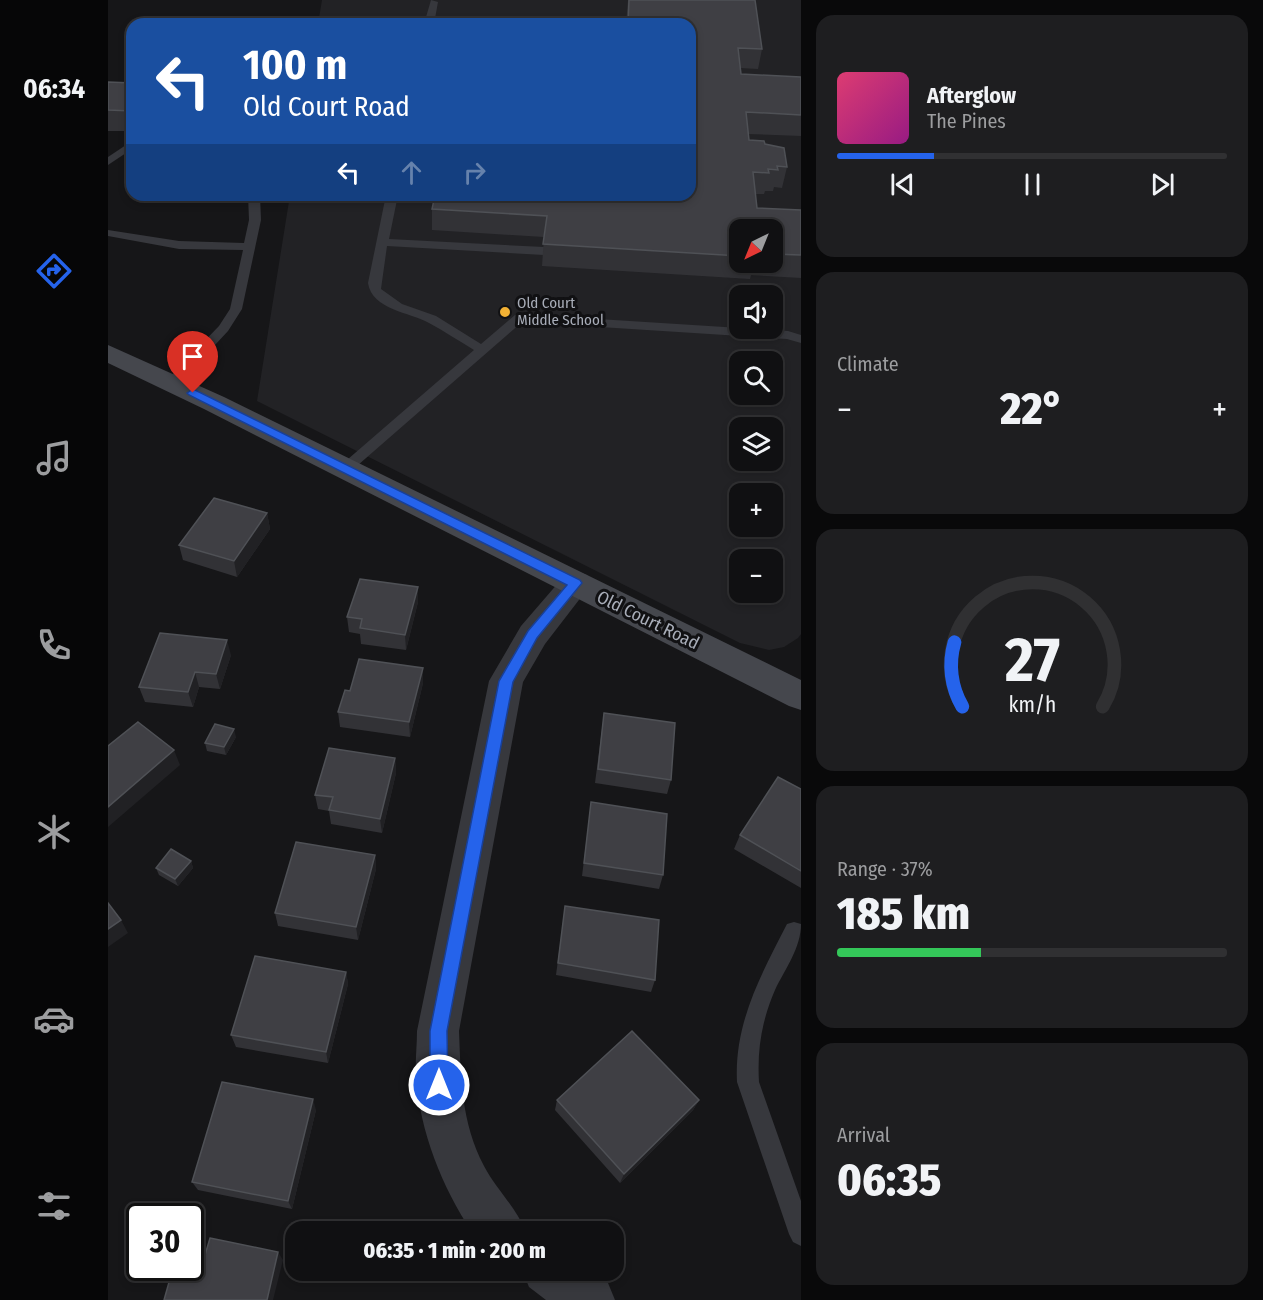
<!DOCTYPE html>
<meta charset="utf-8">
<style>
body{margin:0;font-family:"Fira Sans Condensed",sans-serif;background:#1e1e20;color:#f1f3f6;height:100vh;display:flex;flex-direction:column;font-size:22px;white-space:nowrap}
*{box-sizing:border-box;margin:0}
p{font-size:20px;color:#9c9d9f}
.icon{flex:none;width:33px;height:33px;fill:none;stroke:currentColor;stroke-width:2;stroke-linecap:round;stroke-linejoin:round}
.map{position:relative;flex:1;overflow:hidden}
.sheet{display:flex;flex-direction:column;gap:15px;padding:15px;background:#09090a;width:462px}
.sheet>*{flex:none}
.guide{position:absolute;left:18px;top:18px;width:570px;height:183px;border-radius:18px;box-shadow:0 3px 9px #0003,0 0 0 2px #303032;background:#1a4fa0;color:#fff;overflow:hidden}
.needle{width:39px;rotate:223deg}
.buttons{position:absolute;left:621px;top:219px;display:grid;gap:12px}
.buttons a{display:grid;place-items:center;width:54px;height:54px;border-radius:12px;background:#101012;box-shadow:0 3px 9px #0003,0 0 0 2px #303032;font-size:30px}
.speed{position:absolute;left:18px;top:1203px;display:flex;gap:12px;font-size:30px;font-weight:700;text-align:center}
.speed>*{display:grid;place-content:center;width:78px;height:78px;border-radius:50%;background:#101012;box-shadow:0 3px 9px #0003,0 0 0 2px #303032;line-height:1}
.speed .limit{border:3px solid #111;border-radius:9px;background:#fff;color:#111}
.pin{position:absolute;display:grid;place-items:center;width:51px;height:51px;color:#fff;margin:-62px -26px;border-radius:50% 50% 50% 0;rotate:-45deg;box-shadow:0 0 6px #0007}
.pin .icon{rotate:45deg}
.me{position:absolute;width:66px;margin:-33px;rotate:0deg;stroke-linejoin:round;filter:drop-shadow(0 0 4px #0008)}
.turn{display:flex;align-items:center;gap:21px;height:126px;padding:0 18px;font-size:27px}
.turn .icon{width:78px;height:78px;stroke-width:2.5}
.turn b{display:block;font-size:42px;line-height:51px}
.lanes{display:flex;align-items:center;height:57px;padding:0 18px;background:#0003;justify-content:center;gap:30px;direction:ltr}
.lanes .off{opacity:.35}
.big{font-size:45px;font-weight:800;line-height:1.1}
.sheet .tile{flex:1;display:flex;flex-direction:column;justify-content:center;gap:9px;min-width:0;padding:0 21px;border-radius:18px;background:#1e1e20}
.sheet .dial{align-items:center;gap:0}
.dial svg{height:156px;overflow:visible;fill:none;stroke:#303032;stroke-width:7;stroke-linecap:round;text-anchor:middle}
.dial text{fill:#f1f3f6;stroke:none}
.song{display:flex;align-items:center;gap:18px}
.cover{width:72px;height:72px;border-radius:9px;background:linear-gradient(135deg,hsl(340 70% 55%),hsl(310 70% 35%))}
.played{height:6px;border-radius:3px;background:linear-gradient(90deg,#2563eb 25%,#303032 25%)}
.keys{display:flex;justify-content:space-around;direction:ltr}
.heat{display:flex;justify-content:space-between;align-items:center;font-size:33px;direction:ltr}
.charge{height:9px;border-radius:4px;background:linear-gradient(90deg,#34c759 37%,#303032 0)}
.trip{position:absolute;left:177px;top:1221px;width:339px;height:60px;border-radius:18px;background:#101012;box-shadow:0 3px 9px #0003,0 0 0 2px #303032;font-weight:800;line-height:60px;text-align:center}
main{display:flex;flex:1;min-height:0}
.menu{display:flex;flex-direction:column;width:108px;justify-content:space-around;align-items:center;background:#060607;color:#9c9d9f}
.menu .icon{width:42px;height:42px}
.menu .on{color:#2563eb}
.menu b{font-size:27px;color:#f1f3f6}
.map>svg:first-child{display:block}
.built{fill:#222225;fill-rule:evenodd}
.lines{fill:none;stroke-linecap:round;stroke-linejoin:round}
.lane{fill:#37383d;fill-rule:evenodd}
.street{fill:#37383d;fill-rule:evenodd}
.secondary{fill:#45474d;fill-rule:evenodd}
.wall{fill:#323236;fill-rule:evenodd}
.shaded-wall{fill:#212124}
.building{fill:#3f3f44;stroke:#4f5156;stroke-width:1.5}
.route{fill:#2563eb;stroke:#184099;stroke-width:1.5}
.poi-dot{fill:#f2b134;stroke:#111113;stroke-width:2}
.labels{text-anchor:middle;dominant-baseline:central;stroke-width:6;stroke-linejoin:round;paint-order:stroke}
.far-poi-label{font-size:15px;fill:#a8adb8;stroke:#111113;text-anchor:start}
.street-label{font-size:18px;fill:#a8adb8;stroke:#111113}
</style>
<main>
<nav class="menu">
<b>06:34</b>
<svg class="icon on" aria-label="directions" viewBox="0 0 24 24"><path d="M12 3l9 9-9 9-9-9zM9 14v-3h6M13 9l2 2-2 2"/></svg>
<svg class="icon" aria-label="music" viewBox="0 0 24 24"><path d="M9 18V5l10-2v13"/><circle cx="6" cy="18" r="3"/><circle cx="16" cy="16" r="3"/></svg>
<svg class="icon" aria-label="phone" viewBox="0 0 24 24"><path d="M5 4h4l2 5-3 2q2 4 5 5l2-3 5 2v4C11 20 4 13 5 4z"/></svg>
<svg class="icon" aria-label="climate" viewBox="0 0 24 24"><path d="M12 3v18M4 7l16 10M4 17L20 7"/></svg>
<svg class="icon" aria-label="car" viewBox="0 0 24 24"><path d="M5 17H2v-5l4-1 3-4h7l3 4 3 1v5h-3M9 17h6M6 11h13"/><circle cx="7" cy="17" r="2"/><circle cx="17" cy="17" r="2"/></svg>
<svg class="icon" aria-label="filters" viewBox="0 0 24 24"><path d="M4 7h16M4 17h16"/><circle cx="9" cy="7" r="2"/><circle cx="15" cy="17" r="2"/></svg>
</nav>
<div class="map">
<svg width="693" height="1300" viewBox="0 0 693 1300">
<rect width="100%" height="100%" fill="#161618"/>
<path class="built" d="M214 0H693V634L690 638 676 647 661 650 632 643 149 401 182 195H582V24H210ZM632 230H664V262H632ZM632 296H664V328H632ZM632 362H664V394H632ZM632 428H664V460H632ZM632 494H664V526H632ZM632 560H664V592H632Z"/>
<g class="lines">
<g class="lane">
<polygon points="323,0 330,2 326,24 316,24"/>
<polygon points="24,141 24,149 0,165 0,157"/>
<polygon points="140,195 152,195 153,220 134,309 120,331 69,386 59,386 57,383 59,380 111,326 122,309 135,250 71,249 0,236 0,230 71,241 136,243 141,220"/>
<path d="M278 195H290L281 239 436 247 442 251 436 255 279 246 273 289 294 304 328 316 373 344 407 315 411 314 680 331 693 335V343L679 339 414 322 242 472H232L230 469 232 466 366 350C351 341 336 331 321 323 302 312 264 310 260 283Z"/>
<path d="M686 922 693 924C693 948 677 969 667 990 654 1020 649 1049 651 1082L693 1201V1246L685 1242 681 1234 629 1082C626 1023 653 975 679 924Z"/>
</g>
<g class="street">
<path d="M468 571 479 575 484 583 437 644 415 682 351 1031C353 1079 353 1122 376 1166 388 1189 408 1207 418 1232H364C334 1187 312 1132 308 1077 307 1062 309 1046 309 1031L381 681 413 626 457 575Z"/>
<polygon points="414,1270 478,1270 500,1283 507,1300 438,1300 421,1287"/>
</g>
<polygon class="secondary" points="0,345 116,397 693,680 693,710 681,706 96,409 0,363"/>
</g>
<g class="wall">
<path d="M520 0H647L654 49 650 69 633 68V74L693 77V136L640 134 641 140 657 144 679 167 674 188 666 187 665 191H657L656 194H647L649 208 693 210V278L643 275 642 279 434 266 436 237 324 230V209L582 195V24H518ZM632 230H664V262H632Z"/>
<polygon points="0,82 24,83 24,131 0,131"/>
<polygon points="159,513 162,529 129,577 75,560 71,545"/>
<polygon points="310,602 298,650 253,644 252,634 241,632 239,617"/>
<polygon points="123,655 112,689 91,687 85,707 37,702 31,687"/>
<polygon points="315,668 315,683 302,737 232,727 230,712 242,691"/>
<polygon points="496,713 563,780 559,794 487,783"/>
<polygon points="128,737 118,755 99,751 97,743"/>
<polygon points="287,758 288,773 274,833 223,824 221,811 210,809 207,795"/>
<polygon points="693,789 693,888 626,849 632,835"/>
<polygon points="483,803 555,875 551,889 474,876"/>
<polygon points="267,855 268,869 250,940 170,926 167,913"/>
<polygon points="83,861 85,868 70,886 51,875 48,868"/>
<polygon points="457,906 547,980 543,992 448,975"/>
<polygon points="238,972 240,984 220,1063 128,1047 123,1035"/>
<polygon points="449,1100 591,1100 585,1110 512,1183 447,1110"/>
<polygon points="208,1110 184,1209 90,1190 84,1182"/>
</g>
<g class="shaded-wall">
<polygon points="159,513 162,529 129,577 126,561"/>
<polygon points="310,587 310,602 298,650 297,635"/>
<polygon points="119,640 123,655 112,689 108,674"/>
<polygon points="315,668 315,683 302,737 301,722"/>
<polygon points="87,672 91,687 85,707 80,692"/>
<polygon points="126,729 128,737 118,755 116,747"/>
<polygon points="66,750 72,765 0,827 0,807"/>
<polygon points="287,758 288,773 274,833 272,819"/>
<polygon points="267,855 268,869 250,940 248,927"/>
<polygon points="83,861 85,868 70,886 67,879"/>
<polygon points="13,920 20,933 0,947 0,929"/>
<polygon points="238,972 240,984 220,1063 218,1052"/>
<polygon points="205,1099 208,1110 184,1209 180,1201"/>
<polygon points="591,1100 585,1110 512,1183 516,1174"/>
<polygon points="170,1252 175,1260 165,1300 159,1300"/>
</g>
<g class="building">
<polygon points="521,0 647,0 654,49 630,48 633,74 693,77 693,115 638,112 641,140 656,141 657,144 676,148 679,167 669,166 670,170 660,169 661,173 645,172 649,208 693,210 693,255 664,254 664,230 632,230 632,256 435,244 439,216 324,209 327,195 582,195 582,24 520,24"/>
<polygon points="0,82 24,83 24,111 0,110"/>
<polygon points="106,498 159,513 126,561 71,545"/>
<polygon points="252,579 310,587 297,635 252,628 254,619 239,617"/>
<polygon points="52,633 119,640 108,674 87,672 80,692 31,687"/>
<polygon points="251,659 315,668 301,722 230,712 237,690 242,691"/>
<polygon points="496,713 567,723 563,780 490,769"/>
<polygon points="30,722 66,750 0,807 0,746"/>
<polygon points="107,724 126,729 116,747 97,743"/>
<polygon points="221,748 287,758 272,819 221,810 225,797 207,795"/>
<polygon points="670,777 693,789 693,871 632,835"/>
<polygon points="483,802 559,814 555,875 476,863"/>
<polygon points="188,842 267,855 248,927 167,913"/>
<polygon points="63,849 83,861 67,879 48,868"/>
<polygon points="0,903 13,920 0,929"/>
<polygon points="457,906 551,920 547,980 450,963"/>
<polygon points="147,956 238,972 218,1052 123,1035"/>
<polygon points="524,1031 591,1100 516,1174 449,1100"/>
<polygon points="114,1082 205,1099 180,1201 84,1182"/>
<polygon points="102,1238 170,1252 159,1300 56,1300 65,1268 92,1272"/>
</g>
<polygon class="route" points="85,389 472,580 474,583 429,638 405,682 339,1031 340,1085 337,1092 331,1094 324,1092 322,1085 322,1031 391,681 420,631 459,585 81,395 79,393"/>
<circle class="poi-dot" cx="397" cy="312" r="6"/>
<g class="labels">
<g class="far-poi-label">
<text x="409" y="303">Old Court<tspan x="409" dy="17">Middle School</tspan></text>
</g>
<g class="street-label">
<text transform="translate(540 620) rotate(26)">Old Court Road</text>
</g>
</g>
</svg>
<div class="buttons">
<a><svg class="needle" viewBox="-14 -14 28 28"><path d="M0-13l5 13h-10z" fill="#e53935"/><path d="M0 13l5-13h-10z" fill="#9c9d9f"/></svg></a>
<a><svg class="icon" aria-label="sound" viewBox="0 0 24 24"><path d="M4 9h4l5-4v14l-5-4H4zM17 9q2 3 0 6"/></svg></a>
<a><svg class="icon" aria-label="search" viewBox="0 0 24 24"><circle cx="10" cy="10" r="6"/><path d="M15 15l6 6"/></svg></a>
<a><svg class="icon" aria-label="layers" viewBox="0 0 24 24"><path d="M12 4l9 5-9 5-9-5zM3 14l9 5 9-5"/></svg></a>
<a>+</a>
<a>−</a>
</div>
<div class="speed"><div class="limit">30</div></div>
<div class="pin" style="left:85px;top:393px;background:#d93025"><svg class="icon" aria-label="arrive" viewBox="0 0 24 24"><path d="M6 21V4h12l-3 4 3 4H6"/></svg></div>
<svg class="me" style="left:331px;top:1085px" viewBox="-20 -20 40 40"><circle r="17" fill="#2563eb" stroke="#fff" stroke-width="3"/><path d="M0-11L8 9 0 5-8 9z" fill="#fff"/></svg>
<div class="trip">06:35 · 1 min · 200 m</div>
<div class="guide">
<div class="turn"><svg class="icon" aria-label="left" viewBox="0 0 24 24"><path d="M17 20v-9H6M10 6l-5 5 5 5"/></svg><div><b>100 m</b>Old Court Road</div></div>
<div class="lanes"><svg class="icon" aria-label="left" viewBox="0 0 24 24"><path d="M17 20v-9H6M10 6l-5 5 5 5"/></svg><svg class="icon off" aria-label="ahead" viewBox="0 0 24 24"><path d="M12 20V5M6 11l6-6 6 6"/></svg><svg class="icon off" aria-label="right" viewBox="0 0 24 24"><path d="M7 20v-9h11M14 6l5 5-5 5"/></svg></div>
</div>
</div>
<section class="sheet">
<div class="tile">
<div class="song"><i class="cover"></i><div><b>Afterglow</b><p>The Pines</p></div></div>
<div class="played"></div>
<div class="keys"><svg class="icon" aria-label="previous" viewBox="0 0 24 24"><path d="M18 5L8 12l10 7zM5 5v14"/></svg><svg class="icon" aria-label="pause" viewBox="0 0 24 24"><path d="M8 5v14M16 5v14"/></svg><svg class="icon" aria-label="next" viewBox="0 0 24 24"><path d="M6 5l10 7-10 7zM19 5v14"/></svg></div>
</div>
<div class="tile"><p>Climate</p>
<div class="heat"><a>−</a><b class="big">22°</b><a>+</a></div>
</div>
<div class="tile dial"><svg viewBox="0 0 100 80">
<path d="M14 69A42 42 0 1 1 86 69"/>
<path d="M14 69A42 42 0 0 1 10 36" stroke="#2563eb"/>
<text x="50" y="56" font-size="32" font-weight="700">27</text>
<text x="50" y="72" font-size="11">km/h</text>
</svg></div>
<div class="tile"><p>Range · 37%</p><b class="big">185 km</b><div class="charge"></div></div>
<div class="tile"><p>Arrival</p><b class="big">06:35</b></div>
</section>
</main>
